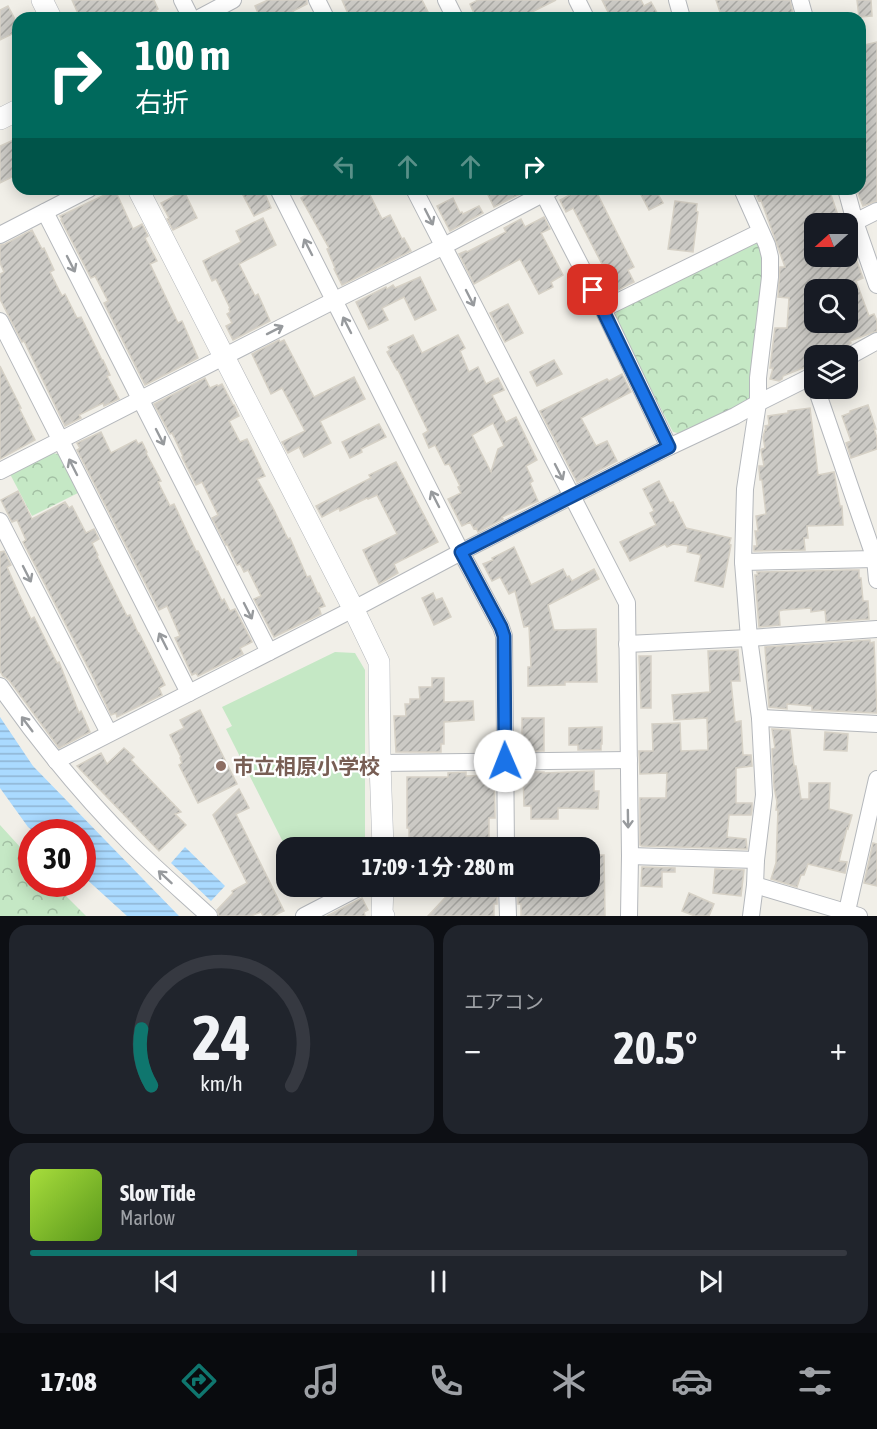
<!DOCTYPE html>
<html lang="ja">
<meta charset="utf-8">
<style>
body{margin:0;font-family:"Asap Condensed","Noto Sans JP",sans-serif;background:#20242c;color:#f1f3f6;height:100vh;display:flex;flex-direction:column;font-size:22px;white-space:nowrap}
*{box-sizing:border-box;margin:0}
p{font-size:20px;color:#9ea1a6}
.icon{flex:none;width:33px;height:33px;fill:none;stroke:currentColor;stroke-width:2;stroke-linecap:round;stroke-linejoin:round}
.map{position:relative;height:916px;overflow:hidden}
.drawer{display:flex;flex-direction:column;gap:9px;padding:9px;background:#0d0f14;flex:1}
.drawer>*{flex:none}
.guide{position:absolute;left:12px;top:12px;width:854px;height:183px;border-radius:18px;box-shadow:0 3px 15px #0003;background:#00695c;color:#fff;overflow:hidden}
.needle{width:39px;rotate:249deg}
.controls{position:absolute;left:804px;top:213px;display:grid;gap:12px}
.controls a{display:grid;place-items:center;width:54px;height:54px;border-radius:12px;background:#171b24;box-shadow:0 3px 15px #0003;font-size:30px}
.speed{position:absolute;left:18px;top:819px;display:flex;gap:12px;font-size:30px;font-weight:700;text-align:center}
.speed>*{display:grid;place-content:center;width:78px;height:78px;border-radius:50%;background:#171b24;box-shadow:0 3px 15px #0003;line-height:1}
.speed .limit{border:9px solid #d22;background:#fff;color:#111}
.pin{position:absolute;display:grid;place-items:center;width:51px;height:51px;color:#fff;margin:-26px;border-radius:12px;box-shadow:0 3px 9px #0006}
.me{position:absolute;width:66px;margin:-33px;rotate:359deg;stroke-linejoin:round;filter:drop-shadow(0 0 4px #0008)}
.turn{display:flex;align-items:center;gap:21px;height:126px;padding:0 24px;font-size:27px}
.turn .icon{width:78px;height:78px;stroke-width:2.5}
.turn b{display:block;font-size:42px;line-height:51px}
.lanes{display:flex;align-items:center;height:57px;padding:0 24px;background:#0003;justify-content:center;gap:30px;direction:ltr}
.lanes .off{opacity:.35}
.big{font-size:45px;font-weight:700;line-height:1.1}
.drawer .card{flex:1;display:flex;flex-direction:column;justify-content:center;gap:9px;min-width:0;padding:0 21px;border-radius:18px;background:#20242c}
.drawer .dial{align-items:center;gap:0}
.dial svg{height:156px;overflow:visible;fill:none;stroke:#363941;stroke-width:7;stroke-linecap:round;text-anchor:middle}
.dial text{fill:#f1f3f6;stroke:none}
.song{display:flex;align-items:center;gap:18px}
.cover{width:72px;height:72px;border-radius:9px;background:linear-gradient(135deg,hsl(80 70% 55%),hsl(90 70% 35%))}
.played{height:6px;border-radius:3px;background:linear-gradient(90deg,#0f766e 40%,#363941 40%)}
.keys{display:flex;justify-content:space-around;direction:ltr}
.heat{display:flex;justify-content:space-between;align-items:center;font-size:33px;direction:ltr}
.drawer .tiles{flex:1;display:grid;gap:9px;grid-template-columns:1fr 1fr}
.card:last-child{grid-column:span 2}
.trip{position:absolute;left:276px;top:837px;width:324px;height:60px;border-radius:18px;background:#171b24;box-shadow:0 3px 15px #0003;font-weight:700;line-height:60px;text-align:center}
.tabs{display:flex;height:96px;justify-content:space-around;align-items:center;background:#090b0e;color:#9ea1a6}
.tabs .icon{width:42px;height:42px}
.tabs .on{color:#0f766e}
.tabs b{font-size:27px;color:#f1f3f6}
.map>svg:first-child{display:block}
.park{fill:url(#park-crowns)}
.pitch{fill:#c5e8c5}
.water{fill:url(#water-rules)}
.building{fill:url(#building-hatch);stroke:#d6d1c6;stroke-width:1.5;fill-rule:evenodd}
.lines{fill:none;stroke-linecap:round;stroke-linejoin:round}
.minor-casing{stroke:#b5b8bc;stroke-width:18}
.tertiary-casing{stroke:#b5b8bc;stroke-width:22}
.minor{stroke:#fff;stroke-width:16}
.tertiary{stroke:#fff;stroke-width:21}
.oneway{stroke:#979a9d}
.route-casing{stroke:#114b97;stroke-width:15}
.route{stroke:#1a73e8;stroke-width:10}
.education-dot{fill:#8d6e63;stroke:#fff;stroke-width:2}
.labels{text-anchor:middle;dominant-baseline:central;stroke-width:4.5;stroke-linejoin:round;paint-order:stroke}
.education-label{font-size:21px;font-weight:bold;fill:#785e54;stroke:#fff;text-anchor:start}
</style>
<div class="map">
<svg width="877" height="916" viewBox="0 0 877 916">
<defs>
<pattern id="park-crowns" width="20" height="18" patternUnits="userSpaceOnUse" patternTransform="scale(1.5)"><rect width="20" height="18" fill="#c5e8c5"/><path d="M2 6a3 3 0 1 1 6 0M12 15a3 3 0 1 1 6 0" fill="none" stroke="#a3c0a4"/></pattern>
<pattern id="water-rules" width="6" height="5" patternUnits="userSpaceOnUse" patternTransform="scale(1.5)"><rect width="6" height="5" fill="#aadaff"/><path d="M0 2.5h6" fill="none" stroke="#8eb4d2"/></pattern>
<pattern id="building-hatch" width="6" height="6" patternUnits="userSpaceOnUse" patternTransform="scale(1.5)"><rect width="6" height="6" fill="#cccac5"/><path d="M-1 1l2-2M0 6l6-6M5 7l2-2" fill="none" stroke="#a9a8a4"/></pattern>
</defs>
<rect width="100%" height="100%" fill="#f1efe8"/>
<g class="park">
<polygon points="753,241 763,245 765,254 754,392 747,401 682,434 673,432 614,317 618,310"/>
<polygon points="53,453 62,455 80,492 32,516 10,474"/>
<polygon points="0,825 31,859 32,884 54,884 86,916 0,916"/>
</g>
<polygon class="pitch" points="335,652 355,653 365,670 365,838 346,847 286,848 226,729 232,726 222,707"/>
<g class="water">
<polygon points="0,717 33,766 179,916 127,916 83,876 82,832 35,832 28,827 0,788"/>
<polygon points="185,847 225,886 211,901 171,863"/>
</g>
<g class="building">
<polygon points="72,0 154,0 158,9 156,10 160,18 80,18"/>
<polygon points="268,0 307,0 307,4 293,11 297,18 260,18 255,6"/>
<polygon points="342,0 422,0 431,18 350,18"/>
<polygon points="478,0 556,0 520,18 476,18 470,4"/>
<polygon points="602,0 641,0 644,6 651,2 660,18 611,18"/>
<polygon points="716,0 790,0 794,18 722,18"/>
<polygon points="857,0 871,0 872,16 859,17"/>
<polygon points="8,6 18,25 18,31 0,40 0,10"/>
<polygon points="877,42 877,201 863,206 857,191 860,189 860,46"/>
<polygon points="18,138 18,174 0,183 0,146"/>
<polygon points="255,189 263,189 271,208 254,216 243,195"/>
<polygon points="309,189 367,189 382,219 390,215 402,239 404,238 411,251 342,285 334,269 335,268 327,249 329,248 301,198 310,192"/>
<polygon points="485,189 530,189 494,207"/>
<polygon points="581,189 595,189 634,267 628,270 634,282 608,295 596,273 604,268 573,208 566,212 560,200"/>
<polygon points="638,189 655,189 663,203 649,210"/>
<path d="M753 189H829L841 224H814V256H855L863 278 856 281 869 316 874 314 877 321V331L850 341 851 343 840 351 827 356H806L810 365 783 376 782 379 779 381 770 379 773 368H770L775 328H787L789 298 778 297 780 267H785L761 200 759 201ZM814 290H848V322H814Z"/>
<polygon points="115,190 133,229 142,224 148,236 145,238 157,261 150,264 178,323 182,321 198,358 145,385 104,303 108,301 95,276 91,278 61,220 62,219 60,216"/>
<polygon points="184,191 197,218 173,230 167,219 169,218 161,203"/>
<polygon points="453,198 460,213 462,212 463,214 479,206 483,213 450,231 437,206"/>
<polygon points="675,201 697,204 696,211 698,212 693,252 668,249"/>
<polygon points="544,217 550,229 541,233 563,275 551,282 553,287 539,294 520,259 474,284 459,254 466,251 467,252 506,232 504,228 521,219 525,227"/>
<polygon points="263,218 276,245 239,264 255,296 258,294 270,321 233,340 226,326 232,323 227,314 230,312 229,309 230,308 216,279 212,281 203,261 241,242 236,231"/>
<polygon points="32,230 42,249 44,248 54,270 50,272 62,296 65,294 77,318 81,317 102,360 103,360 110,375 107,376 119,399 104,406 103,403 79,415 81,418 65,426 24,341 22,342 0,299 0,274 4,272 0,263 0,245 5,244"/>
<polygon points="420,277 436,310 415,320 404,297 382,308 388,320 369,329 356,302 386,287 387,289 393,285 395,288"/>
<polygon points="508,304 523,333 505,342 490,313"/>
<path d="M413 335 422 353 458 335 465 348 460 351 469 372 478 367 486 384 498 378 504 390 492 395 506 422 516 417 537 460 526 466 533 481 530 483 538 501 502 517 503 519 478 532 476 528 474 529 470 522 462 526 448 499 461 493 458 487 460 486 449 464 445 465 435 445 429 448 423 434 428 431 398 370H397L387 352 390 350 388 347ZM493 423 504 446 498 449 491 472 472 435Z"/>
<polygon points="279,340 280,342 284,340 314,397 354,377 365,399 320,421 331,443 304,457 299,447 288,453 282,442 305,431 282,388 271,394 252,354"/>
<polygon points="554,360 562,374 537,386 530,372"/>
<polygon points="0,366 21,408 19,408 35,440 0,459"/>
<polygon points="622,374 631,392 581,418 596,446 607,441 617,461 577,482 540,411 607,379 609,381"/>
<polygon points="205,378 210,388 217,385 218,386 222,384 233,405 234,405 239,416 229,421 240,442 247,439 265,476 257,479 273,508 288,539 290,538 307,577 310,576 318,594 319,593 325,606 319,608 321,614 274,637 254,599 261,596 248,570 244,572 240,564 237,565 227,544 226,545 212,518 218,515 202,482 196,485 182,457 183,456 172,433 170,434 154,404"/>
<polygon points="868,405 876,429 874,429 877,438 877,449 851,458 846,443 851,441 842,416 850,413 850,411"/>
<polygon points="810,408 818,475 834,472 840,506 842,506 843,525 807,526 808,538 804,538 805,550 754,551 754,546 757,546 755,531 758,531 756,516 766,514 762,480 760,480 759,469 759,466 764,466 761,450 762,449 765,448 763,437 765,430 766,430 765,426 769,425 768,416 788,413 788,411"/>
<polygon points="379,424 386,437 361,449 362,452 350,458 342,442"/>
<polygon points="101,432 111,453 136,440 138,444 142,442 147,452 146,453 161,481 158,482 170,506 174,504 196,551 198,551 222,601 224,599 230,611 235,609 252,642 240,648 243,654 198,676 196,673 192,675 175,638 180,636 167,606 159,610 77,450 80,448 77,443"/>
<polygon points="396,462 438,542 394,564 398,573 379,584 363,550 397,534 377,495 368,499 367,498 340,511 339,508 322,517 316,506 371,478 369,475"/>
<polygon points="659,481 670,503 673,502 686,528 731,538 729,544 731,545 723,587 695,581 701,555 687,552 688,546 673,544 667,547 665,544 630,561 620,542 656,525 650,513 654,511 643,489"/>
<polygon points="18,491 32,519 65,502 69,508 72,506 86,533 94,529 99,539 92,543 98,555 97,556 127,616 130,615 138,633 139,633 165,685 159,688 162,695 117,717 116,713 111,715 92,675 23,542 26,540 17,520 12,522 1,500"/>
<polygon points="514,547 531,585 563,569 567,577 569,576 572,581 594,569 599,579 548,605 554,630 596,629 597,682 565,682 565,685 528,686 528,667 531,667 529,626 524,627 515,591 509,594 500,577 492,581 483,564 493,560 492,558"/>
<polygon points="4,551 11,565 7,567 19,594 31,619 34,617 57,663 59,662 79,713 81,711 90,732 59,748 9,680 3,676 0,671 0,552"/>
<polygon points="847,570 859,570 859,578 861,578 863,601 868,601 869,619 826,622 825,610 811,612 811,608 783,610 779,611 780,625 759,627 755,575 758,575 757,572"/>
<polygon points="433,593 436,600 442,598 451,617 434,625 422,598"/>
<polygon points="870,640 870,643 874,642 877,713 812,710 812,706 787,704 787,709 769,707 765,647"/>
<polygon points="738,650 740,681 731,681 735,722 741,721 743,755 751,755 752,766 736,768 736,803 752,803 752,810 751,815 729,815 727,837 746,839 747,849 642,846 640,845 640,798 666,798 666,795 667,773 640,774 639,751 653,751 652,724 680,723 681,751 708,750 707,718 674,720 672,695 710,692 708,651"/>
<polygon points="639,656 651,656 651,708 641,708"/>
<polygon points="432,678 444,678 444,702 473,701 474,720 444,722 444,744 441,744 441,752 396,752 394,716 406,716 405,704 410,704 410,699 420,699 419,687 432,687"/>
<polygon points="200,710 237,784 198,803 179,765 182,763 180,758 181,757 170,735 184,728 180,720"/>
<rect x="522" y="718" width="22" height="33"/>
<polygon points="602,727 602,744 601,744 601,750 578,750 578,745 569,745 569,728"/>
<polygon points="772,729 790,730 794,766 796,766 801,799 809,799 809,783 830,783 829,809 852,815 848,829 847,828 839,861 847,862 845,873 808,864 804,875 801,875 797,887 771,879 776,863 778,810 776,810 777,802 774,787 772,749 775,748"/>
<polygon points="825,732 848,734 847,751 824,750"/>
<polygon points="124,748 134,757 131,760 181,812 175,814 186,825 159,851 77,766 101,753 107,764"/>
<polygon points="594,771 594,791 599,791 598,809 558,808 558,819 531,819 531,806 524,806 523,772 544,772 544,773"/>
<polygon points="466,772 466,776 494,775 495,818 489,818 489,848 409,848 409,828 407,828 407,777 448,777 448,773"/>
<polygon points="239,789 249,808 236,814 284,911 273,916 263,916 261,912 251,916 219,916 217,910 233,893 232,891 247,883 213,815"/>
<polygon points="873,843 877,844 877,886 864,883"/>
<polygon points="590,855 604,855 605,916 521,916 521,904 518,904 518,891 521,891 521,886 590,886"/>
<polygon points="642,867 675,868 675,872 662,872 662,887 641,886"/>
<polygon points="715,869 744,870 741,896 713,893"/>
<polygon points="456,886 490,886 490,890 497,890 497,904 494,904 494,916 428,916"/>
<polygon points="689,893 714,904 709,916 695,916 682,911"/>
<polygon points="362,898 368,910 364,912 365,916 327,916"/>
</g>
<g class="lines">
<defs>
<g id="minor">
<polyline points="182,0 191,18"/>
<polyline points="317,0 326,18"/>
<polyline points="446,0 455,18"/>
<polyline points="577,0 586,18"/>
<polyline points="677,0 682,18"/>
<polyline points="800,0 805,18"/>
<polyline points="199,18 233,0"/>
<polyline points="278,189 461,552 501,627 504,636 506,848"/>
<polyline points="414,189 627,603 630,856 629,916"/>
<polyline points="541,189 603,309 669,447"/>
<polyline points="742,189 767,245 770,257 770,277 758,378 758,403 745,489 743,562 749,638 760,718 764,795 756,860 755,885 751,916"/>
<polyline points="846,189 855,222 877,285"/>
<polyline points="45,212 269,652"/>
<polyline points="855,222 877,211"/>
<polyline points="0,235 89,189"/>
<polyline points="603,309 760,232"/>
<polyline points="0,321 189,693"/>
<polyline points="848,357 877,341"/>
<polyline points="816,388 875,559 877,580"/>
<polyline points="0,471 335,300 444,246 552,189"/>
<polyline points="0,521 109,733"/>
<polyline points="743,562 875,559"/>
<polyline points="627,644 749,638 877,629"/>
<path d="M0 686C39 742 83 796 131 844 156 869 183 892 209 916"/>
<polyline points="760,718 877,724"/>
<polyline points="56,761 367,602 461,552 669,447 735,416 758,403 814,375"/>
<polyline points="380,763 629,760"/>
<polyline points="630,856 756,860"/>
<polyline points="755,885 859,916"/>
<polyline points="507,886 508,916"/>
<polyline points="847,911 877,779"/>
<polyline points="304,916 362,886"/>
</g>
<g id="tertiary">
<polyline points="42,0 51,18"/>
<polyline points="0,119 18,110"/>
<polyline points="138,189 353,608 379,662 380,763 383,848"/>
<polyline points="383,886 382,913 384,916"/>
</g>
</defs>
<use href="#minor" class="minor-casing"/>
<use href="#tertiary" class="tertiary-casing"/>
<use href="#minor" class="minor"/>
<use href="#tertiary" class="tertiary"/>
</g>
<defs><path id="oneway-shaft" d="M-6 0H5M1.5-3L5.5 0L1.5 3" fill="none" stroke-width="1.6" stroke-linecap="round" stroke-linejoin="round" transform="scale(1.5)"/></defs>
<g class="oneway">
<use href="#oneway-shaft" transform="translate(429 217) rotate(63)"/>
<use href="#oneway-shaft" transform="translate(308 247) rotate(-117)"/>
<use href="#oneway-shaft" transform="translate(71 264) rotate(63)"/>
<use href="#oneway-shaft" transform="translate(470 298) rotate(63)"/>
<use href="#oneway-shaft" transform="translate(347 325) rotate(-117)"/>
<use href="#oneway-shaft" transform="translate(275 330) rotate(-27)"/>
<use href="#oneway-shaft" transform="translate(160 437) rotate(63)"/>
<use href="#oneway-shaft" transform="translate(73 467) rotate(-117)"/>
<use href="#oneway-shaft" transform="translate(559 472) rotate(63)"/>
<use href="#oneway-shaft" transform="translate(435 499) rotate(-117)"/>
<use href="#oneway-shaft" transform="translate(27 574) rotate(63)"/>
<use href="#oneway-shaft" transform="translate(248 611) rotate(63)"/>
<use href="#oneway-shaft" transform="translate(163 641) rotate(-117)"/>
<use href="#oneway-shaft" transform="translate(27 724) rotate(-127)"/>
<use href="#oneway-shaft" transform="translate(628 819) rotate(89)"/>
<use href="#oneway-shaft" transform="translate(165 877) rotate(-137)"/>
</g>
<g class="lines">
<defs>
<polyline id="route" points="505,761 504,636 501,627 461,552 669,447 593,290"/>
</defs>
<use href="#route" class="route-casing"/>
<use href="#route" class="route"/>
</g>
<circle class="education-dot" cx="221" cy="766" r="6"/>
<g class="labels">
<g class="education-label">
<text x="233" y="766">市立相原小学校</text>
</g>
</g>
</svg>
<div class="controls">
<a><svg class="needle" viewBox="-14 -14 28 28"><path d="M0-13l5 13h-10z" fill="#e53935"/><path d="M0 13l5-13h-10z" fill="#9ea1a6"/></svg></a>
<a><svg class="icon" aria-label="search" viewBox="0 0 24 24"><circle cx="10" cy="10" r="6"/><path d="M15 15l6 6"/></svg></a>
<a><svg class="icon" aria-label="layers" viewBox="0 0 24 24"><path d="M12 4l9 5-9 5-9-5zM3 14l9 5 9-5"/></svg></a>
</div>
<div class="speed"><div class="limit">30</div></div>
<div class="pin" style="left:593px;top:290px;background:#d93025"><svg class="icon" aria-label="arrive" viewBox="0 0 24 24"><path d="M6 21V4h12l-3 4 3 4H6"/></svg></div>
<svg class="me" style="left:505px;top:761px" viewBox="-20 -20 40 40"><circle r="19" fill="#fff"/><path d="M0-13L10 11 0 6-10 11z" fill="#1a73e8"/></svg>
<div class="trip">17:09 · 1 分 · 280 m</div>
<div class="guide">
<div class="turn"><svg class="icon" aria-label="right" viewBox="0 0 24 24"><path d="M7 20v-9h11M14 6l5 5-5 5"/></svg><div><b>100 m</b>右折</div></div>
<div class="lanes"><svg class="icon off" aria-label="left" viewBox="0 0 24 24"><path d="M17 20v-9H6M10 6l-5 5 5 5"/></svg><svg class="icon off" aria-label="ahead" viewBox="0 0 24 24"><path d="M12 20V5M6 11l6-6 6 6"/></svg><svg class="icon off" aria-label="ahead" viewBox="0 0 24 24"><path d="M12 20V5M6 11l6-6 6 6"/></svg><svg class="icon" aria-label="right" viewBox="0 0 24 24"><path d="M7 20v-9h11M14 6l5 5-5 5"/></svg></div>
</div>
</div>
<section class="drawer">
<div class="tiles">
<div class="card dial"><svg viewBox="0 0 100 80">
<path d="M14 69A42 42 0 1 1 86 69"/>
<path d="M14 69A42 42 0 0 1 9 40" stroke="#0f766e"/>
<text x="50" y="56" font-size="32" font-weight="700">24</text>
<text x="50" y="72" font-size="11">km/h</text>
</svg></div>
<div class="card"><p>エアコン</p>
<div class="heat"><a>−</a><b class="big">20.5°</b><a>+</a></div>
</div>
<div class="card">
<div class="song"><i class="cover"></i><div><b>Slow Tide</b><p>Marlow</p></div></div>
<div class="played"></div>
<div class="keys"><svg class="icon" aria-label="previous" viewBox="0 0 24 24"><path d="M18 5L8 12l10 7zM5 5v14"/></svg><svg class="icon" aria-label="pause" viewBox="0 0 24 24"><path d="M8 5v14M16 5v14"/></svg><svg class="icon" aria-label="next" viewBox="0 0 24 24"><path d="M6 5l10 7-10 7zM19 5v14"/></svg></div>
</div>
</div>
</section>
<nav class="tabs">
<b>17:08</b>
<svg class="icon on" aria-label="directions" viewBox="0 0 24 24"><path d="M12 3l9 9-9 9-9-9zM9 14v-3h6M13 9l2 2-2 2"/></svg>
<svg class="icon" aria-label="music" viewBox="0 0 24 24"><path d="M9 18V5l10-2v13"/><circle cx="6" cy="18" r="3"/><circle cx="16" cy="16" r="3"/></svg>
<svg class="icon" aria-label="phone" viewBox="0 0 24 24"><path d="M5 4h4l2 5-3 2q2 4 5 5l2-3 5 2v4C11 20 4 13 5 4z"/></svg>
<svg class="icon" aria-label="climate" viewBox="0 0 24 24"><path d="M12 3v18M4 7l16 10M4 17L20 7"/></svg>
<svg class="icon" aria-label="car" viewBox="0 0 24 24"><path d="M5 17H2v-5l4-1 3-4h7l3 4 3 1v5h-3M9 17h6M6 11h13"/><circle cx="7" cy="17" r="2"/><circle cx="17" cy="17" r="2"/></svg>
<svg class="icon" aria-label="filters" viewBox="0 0 24 24"><path d="M4 7h16M4 17h16"/><circle cx="9" cy="7" r="2"/><circle cx="15" cy="17" r="2"/></svg>
</nav>
